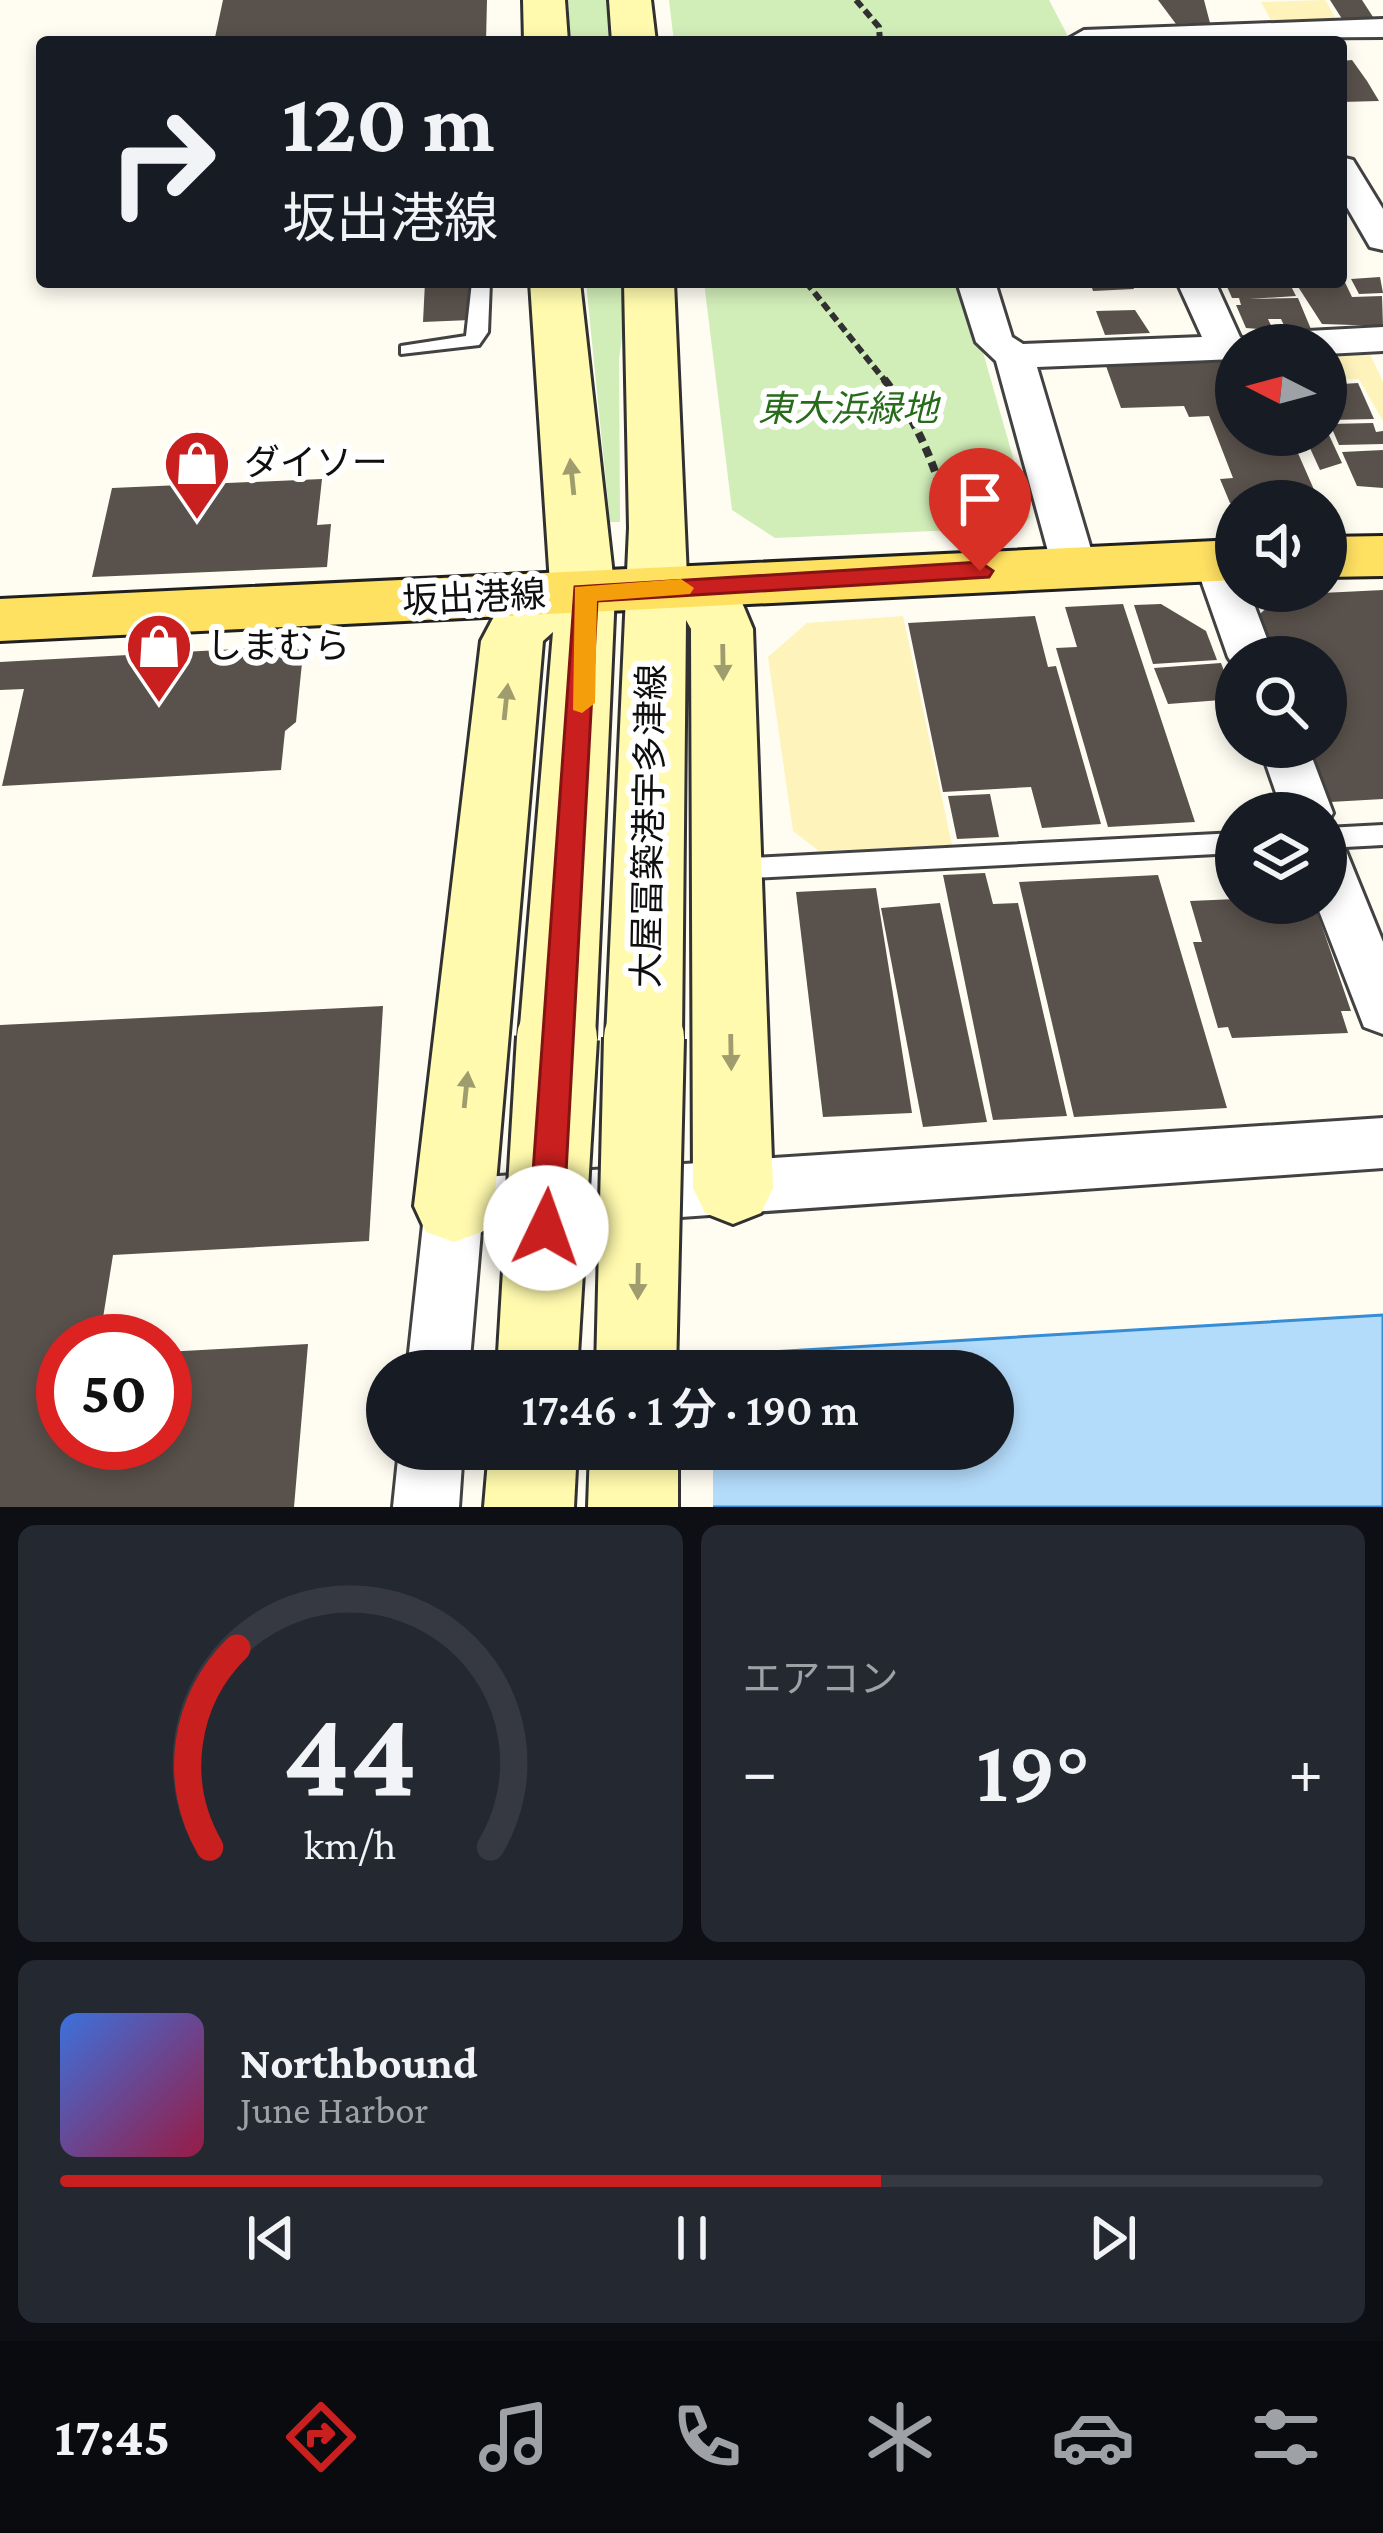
<!DOCTYPE html>
<html lang="ja">
<meta charset="utf-8">
<style>
body{margin:0;font-family:"Crimson Pro","Noto Sans JP",serif;background:#242831;color:#f1f3f6;height:100vh;display:flex;flex-direction:column;font-size:45px;white-space:nowrap}
*{box-sizing:border-box;margin:0}
p{font-size:39px;color:#9ea1a6}
.icon{flex:none;width:66px;height:66px;fill:none;stroke:currentColor;stroke-width:2;stroke-linecap:round;stroke-linejoin:round}
.map{position:relative;height:1507px;overflow:hidden}
.side{display:flex;flex-direction:column;gap:18px;padding:18px;background:#0d0f14;flex:1}
.side>*{flex:none}
.top-card{position:absolute;left:36px;top:36px;width:1311px;height:252px;border-radius:12px;box-shadow:0 6px 18px #0003;background:#171b24;color:#f1f3f6;overflow:hidden}
.needle{width:78px;rotate:276deg}
.fabs{position:absolute;left:1215px;top:324px;display:grid;gap:24px}
.fabs a{display:grid;place-items:center;width:132px;height:132px;border-radius:50%;background:#171b24;box-shadow:0 6px 18px #0003;font-size:60px}
.speed{position:absolute;left:36px;top:1314px;display:flex;gap:24px;font-size:60px;font-weight:700;text-align:center}
.speed>*{display:grid;place-content:center;width:156px;height:156px;border-radius:50%;background:#171b24;box-shadow:0 6px 18px #0003;line-height:1}
.speed .limit{border:18px solid #d22;background:#fff;color:#111}
.pin{position:absolute;display:grid;place-items:center;width:102px;height:102px;color:#fff;margin:-123px -51px;border-radius:50% 50% 50% 0;rotate:-45deg;box-shadow:0 0 12px #0007}
.pin .icon{rotate:45deg}
.me{position:absolute;width:132px;margin:-66px;rotate:3deg;stroke-linejoin:round;filter:drop-shadow(0 0 9px #0008)}
.turn{display:flex;align-items:center;gap:42px;height:252px;padding:0 48px;font-size:54px}
.turn .icon{width:156px;height:156px;stroke-width:2.5}
.turn b{display:block;font-size:84px;line-height:102px}
.big{font-size:90px;font-weight:600;line-height:1.1}
.side .card{flex:1;display:flex;flex-direction:column;justify-content:center;gap:18px;min-width:0;padding:0 42px;border-radius:18px;background:#242831}
.side .dial{align-items:center;gap:0}
.dial svg{height:312px;overflow:visible;fill:none;stroke:#363941;stroke-width:7;stroke-linecap:round;text-anchor:middle}
.dial text{fill:#f1f3f6;stroke:none}
.song{display:flex;align-items:center;gap:36px}
.cover{width:144px;height:144px;border-radius:18px;background:linear-gradient(135deg,hsl(220 70% 55%),hsl(340 70% 35%))}
.played{height:12px;border-radius:6px;background:linear-gradient(90deg,#c91f1e 65%,#363941 65%)}
.keys{display:flex;justify-content:space-around;direction:ltr}
.heat{display:flex;justify-content:space-between;align-items:center;font-size:66px;direction:ltr}
.side .tiles{flex:1;display:grid;gap:18px;grid-template-columns:1fr 1fr}
.card:last-child{grid-column:span 2}
.trip{position:absolute;left:366px;top:1350px;width:648px;height:120px;border-radius:60px;background:#171b24;box-shadow:0 6px 18px #0003;font-weight:600;line-height:120px;text-align:center}
.dock{display:flex;height:192px;justify-content:space-around;align-items:center;background:#090b0e;color:#9ea1a6}
.dock .icon{width:84px;height:84px}
.dock .on{color:#c91f1e}
.dock b{font-size:54px;color:#f1f3f6}
.map>svg:first-child{display:block}
.green{fill:#d1edb8}
.sand{fill:#fef3bb}
.water{fill:#b3dbfa;stroke:#358dd5;stroke-width:3}
.pier{fill:#fffdf2}
.building{fill:#59514b}
.lines{fill:none;stroke-linecap:round;stroke-linejoin:round}
.service-casing{stroke:#424242;stroke-width:6}
.minor-casing{stroke:#424242;stroke-width:6}
.secondary-casing{stroke:#313131;stroke-width:6}
.primary-casing{stroke:#202020;stroke-width:6}
.path-far1{stroke:#313131;stroke-width:6;stroke-dasharray:9 4.5;stroke-linecap:butt}
.path{stroke:#313131;stroke-width:8;stroke-dasharray:10 6;stroke-linecap:butt}
.service{fill:#fff;fill-rule:evenodd}
.minor{fill:#fff;fill-rule:evenodd}
.secondary{fill:#fffaad;fill-rule:evenodd}
.primary{fill:#ffe162;fill-rule:evenodd}
.secondary-bridge-casing{stroke:#313131;stroke-width:86;stroke-linecap:butt}
.secondary-bridge{stroke:#fffaad;stroke-width:80}
.oneway{fill:#9f9c6e}
.route{fill:#c91f1e;stroke:#831414;stroke-width:3}
.slow{fill:#f59e0b}
.labels{text-anchor:middle;dominant-baseline:central;stroke-width:12;stroke-linejoin:round;paint-order:stroke}
.park-label{font-size:36px;font-style:italic;fill:#276c1b;stroke:#fff}
.poi-label{font-size:36px;fill:#0f0f0f;stroke:#fff;text-anchor:start}
.street-label{font-size:36px;fill:#0f0f0f;stroke:#fff}
</style>
<div class="map">
<svg width="1383" height="1507" viewBox="0 0 1383 1507">
<rect width="100%" height="100%" fill="#fffdf2"/>
<g class="green">
<polygon points="568,0 616,0 619,42 570,42"/>
<polygon points="669,0 1049,0 1071,42 674,42"/>
<polygon points="586,282 631,282 619,358 620,522 610,522"/>
<polygon points="704,282 963,282 1030,517 1022,527 775,538 732,510"/>
</g>
<g class="sand">
<polygon points="1325,0 1339,24 1274,26 1261,2"/>
<polygon points="1370,354 1383,382 1383,421 1359,379 1326,380 1326,356"/>
<polygon points="903,616 952,845 819,851 793,831 768,657 807,623"/>
</g>
<polygon class="water" points="1383,1315 1383,1507 562,1507 565,1449 993,1449 993,1371 569,1371 570,1364"/>
<polygon class="pier" points="559,1449 713,1449 713,1507 556,1507"/>
<g class="building">
<polygon points="223,0 487,0 486,42 214,42"/>
<polygon points="1158,0 1204,0 1210,23 1176,24"/>
<polygon points="1330,0 1362,0 1375,20 1344,22"/>
<polygon points="1352,60 1367,81 1379,101 1341,102 1341,61"/>
<polygon points="1341,274 1352,297 1382,296 1383,326 1322,324 1295,282 1341,282"/>
<polygon points="1380,277 1383,293 1359,294 1351,279"/>
<polygon points="425,282 470,282 470,320 423,322"/>
<polygon points="1090,282 1131,282 1134,289 1093,291"/>
<polygon points="1225,282 1289,282 1296,296 1249,299 1298,298 1313,334 1288,334 1281,319 1268,319 1273,330 1246,328 1236,305 1241,305 1239,298 1232,298"/>
<polygon points="1135,310 1150,333 1105,335 1096,311"/>
<polygon points="1236,361 1236,435 1290,435 1319,501 1230,503 1220,479 1233,478 1209,416 1189,417 1184,406 1121,408 1106,366"/>
<polygon points="1358,383 1374,419 1330,420 1326,385"/>
<polygon points="1373,423 1376,432 1383,431 1383,444 1339,445 1330,424"/>
<polygon points="1304,435 1329,435 1342,463 1320,470"/>
<polygon points="1383,450 1383,488 1357,486 1342,452"/>
<polygon points="322,479 317,525 331,524 327,567 92,577 112,488"/>
<polygon points="1383,590 1383,799 1330,802 1309,747 1326,747 1326,657 1264,657 1251,622 1281,595"/>
<polygon points="1123,604 1195,822 1108,827 1056,648 1077,647 1065,607"/>
<polygon points="1161,604 1206,631 1217,660 1153,664 1134,605"/>
<polygon points="1035,616 1048,667 1056,666 1101,824 1042,828 1031,787 943,792 908,623"/>
<polygon points="294,646 303,653 296,722 285,731 281,770 2,786 24,689 0,690 0,662"/>
<polygon points="1221,663 1235,699 1168,704 1154,668"/>
<polygon points="990,794 999,837 957,839 948,796"/>
<polygon points="985,873 993,904 1018,903 1067,1116 993,1120 943,875"/>
<polygon points="1158,875 1227,1108 1074,1117 1019,882"/>
<polygon points="876,888 912,1113 823,1117 796,892"/>
<polygon points="1236,899 1236,903 1314,903 1351,1011 1341,1011 1348,1033 1232,1038 1228,1027 1218,1028 1193,942 1202,942 1190,901"/>
<polygon points="940,903 987,1122 923,1127 881,908"/>
<polygon points="383,1006 369,1241 113,1255 103,1318 90,1319 86,1341 63,1341 63,1443 165,1443 165,1352 308,1344 294,1507 0,1507 0,1025"/>
</g>
<g class="lines">
<defs>
<g id="service">
<polygon points="472,282 490,282 488,332 479,345 401,354 401,346 466,336"/>
<polygon points="1383,825 1383,845 1326,848 1326,828"/>
<polygon points="1236,833 1236,853 731,879 722,876 718,869 722,862 731,859"/>
</g>
<g id="minor">
<polygon points="1383,19 1383,37 1068,39 1084,30"/>
<polygon points="1341,157 1353,160 1383,209 1383,250 1370,247 1341,197"/>
<polygon points="957,282 995,282 1012,337 1023,344 1202,337 1177,282 1215,282 1240,337 1252,342 1269,333 1383,327 1383,351 1326,354 1326,345 1236,345 1236,359 1037,367 1096,566 1089,576 1074,581 1059,576 1052,566 996,361 976,342"/>
<polygon points="1216,545 1236,557 1236,591 1249,591 1274,657 1236,657 1236,669 1228,657 1194,560 1201,550"/>
<polygon points="1260,747 1308,747 1333,813 1326,825 1326,813 1283,813"/>
<polygon points="1326,840 1344,846 1383,942 1383,1034 1364,1027 1316,903 1326,903"/>
<polygon points="1383,1118 1383,1168 481,1231 469,1371 407,1371 425,1206 433,1187 454,1179"/>
<polygon points="399,1449 463,1449 459,1507 393,1507"/>
</g>
<g id="secondary">
<polygon points="523,0 565,0 568,42 524,42"/>
<polygon points="609,0 651,0 656,42 612,42"/>
<polygon points="530,282 580,282 615,593 595,1038 584,1060 557,1070 530,1060 519,1038 553,632 543,641 494,1206 482,1232 454,1242 426,1232 414,1206 481,641 499,607 550,584"/>
<polygon points="624,282 674,282 687,577 738,593 753,629 773,1188 761,1213 733,1224 705,1213 693,1188 691,629 686,620 682,1038 671,1060 644,1070 617,1060 606,1038 629,528"/>
<polygon points="489,1449 577,1449 574,1507 484,1507"/>
<polygon points="590,1449 678,1449 678,1507 588,1507"/>
</g>
<g id="primary">
<polygon points="1383,536 1383,576 1326,577 1326,537"/>
<polygon points="1236,540 1236,580 0,641 0,599"/>
</g>
</defs>
<use href="#service" class="service-casing"/>
<use href="#minor" class="minor-casing"/>
<use href="#secondary" class="secondary-casing"/>
<use href="#primary" class="primary-casing"/>
<g class="path-far1">
<polyline points="856,0 879,27 880,42"/>
<polyline points="806,282 886,382"/>
</g>
<path class="path" d="M884 379C922 427 939 475 953 534"/>
<use href="#service" class="service"/>
<use href="#minor" class="minor"/>
<use href="#secondary" class="secondary"/>
<use href="#primary" class="primary"/>
<defs>
<g id="secondary-bridge">
<polyline points="537,1371 557,1038"/>
<polyline points="636,1371 644,1038"/>
</g>
</defs>
<use href="#secondary-bridge" class="secondary-bridge-casing"/>
<use href="#secondary-bridge" class="secondary-bridge"/>
</g>
<defs><path id="oneway-solid" d="M-6-.8H1V-3.2L6.5 0L1 3.2V.8H-6Z" transform="scale(3)"/></defs>
<g class="oneway">
<use href="#oneway-solid" transform="translate(572 477) rotate(-96)"/>
<use href="#oneway-solid" transform="translate(723 662) rotate(89)"/>
<use href="#oneway-solid" transform="translate(506 702) rotate(-84)"/>
<use href="#oneway-solid" transform="translate(731 1052) rotate(89)"/>
<use href="#oneway-solid" transform="translate(466 1090) rotate(-84)"/>
<use href="#oneway-solid" transform="translate(638 1281) rotate(91)"/>
</g>
<polygon class="route" points="980,562 993,571 989,577 597,601 563,1228 558,1239 546,1244 534,1239 529,1228 575,587"/>
<polygon class="slow" points="681,579 694,588 690,594 597,601 595,703 582,713 573,710 575,587"/>
<defs>
<symbol id="shop-pin" viewBox="-11 -11 22 30"><path d="M0 17L-7.5 6A9.5 9.5 0 1 1 7.5 6Z" fill="#c91f1e" stroke="#fff"/><path d="M-5-2.5h2.3a2.7 3.5 0 0 1 5.4 0H5L5.5 6h-11ZM-1.5-2.5h3a1.5 2.3 0 0 0-3 0Z" fill="#fff"/></symbol>
</defs>
<g fill-rule="evenodd">
<use href="#shop-pin" x="159" y="425" width="76" height="104"/>
<use href="#shop-pin" x="121" y="608" width="76" height="104"/>
</g>
<g class="labels">
<g class="park-label">
<text x="848" y="409">東大浜緑地</text>
</g>
<g class="poi-label">
<text x="244" y="463">ダイソー</text>
<text x="206" y="646">しまむら</text>
</g>
<g class="street-label">
<text transform="translate(474 598) rotate(-3)">坂出港線</text>
<text transform="translate(649 826) rotate(-89)">大屋冨築港宇多津線</text>
</g>
</g>
</svg>
<div class="fabs">
<a><svg class="needle" viewBox="-14 -14 28 28"><path d="M0-13l5 13h-10z" fill="#e53935"/><path d="M0 13l5-13h-10z" fill="#9ea1a6"/></svg></a>
<a><svg class="icon" aria-label="sound" viewBox="0 0 24 24"><path d="M4 9h4l5-4v14l-5-4H4zM17 9q2 3 0 6"/></svg></a>
<a><svg class="icon" aria-label="search" viewBox="0 0 24 24"><circle cx="10" cy="10" r="6"/><path d="M15 15l6 6"/></svg></a>
<a><svg class="icon" aria-label="layers" viewBox="0 0 24 24"><path d="M12 4l9 5-9 5-9-5zM3 14l9 5 9-5"/></svg></a>
</div>
<div class="speed"><div class="limit">50</div></div>
<div class="pin" style="left:980px;top:571px;background:#d93025"><svg class="icon" aria-label="arrive" viewBox="0 0 24 24"><path d="M6 21V4h12l-3 4 3 4H6"/></svg></div>
<svg class="me" style="left:546px;top:1228px" viewBox="-20 -20 40 40"><circle r="19" fill="#fff"/><path d="M0-13L10 11 0 6-10 11z" fill="#c91f1e"/></svg>
<div class="trip">17:46 · 1 分 · 190 m</div>
<div class="top-card">
<div class="turn"><svg class="icon" aria-label="right" viewBox="0 0 24 24"><path d="M7 20v-9h11M14 6l5 5-5 5"/></svg><div><b>120 m</b>坂出港線</div></div>
</div>
</div>
<section class="side">
<div class="tiles">
<div class="card dial"><svg viewBox="0 0 100 80">
<path d="M14 69A42 42 0 1 1 86 69"/>
<path d="M14 69A42 42 0 0 1 21 18" stroke="#c91f1e"/>
<text x="50" y="56" font-size="32" font-weight="700">44</text>
<text x="50" y="72" font-size="11">km/h</text>
</svg></div>
<div class="card"><p>エアコン</p>
<div class="heat"><a>−</a><b class="big">19°</b><a>+</a></div>
</div>
<div class="card">
<div class="song"><i class="cover"></i><div><b>Northbound</b><p>June Harbor</p></div></div>
<div class="played"></div>
<div class="keys"><svg class="icon" aria-label="previous" viewBox="0 0 24 24"><path d="M18 5L8 12l10 7zM5 5v14"/></svg><svg class="icon" aria-label="pause" viewBox="0 0 24 24"><path d="M8 5v14M16 5v14"/></svg><svg class="icon" aria-label="next" viewBox="0 0 24 24"><path d="M6 5l10 7-10 7zM19 5v14"/></svg></div>
</div>
</div>
</section>
<nav class="dock">
<b>17:45</b>
<svg class="icon on" aria-label="directions" viewBox="0 0 24 24"><path d="M12 3l9 9-9 9-9-9zM9 14v-3h6M13 9l2 2-2 2"/></svg>
<svg class="icon" aria-label="music" viewBox="0 0 24 24"><path d="M9 18V5l10-2v13"/><circle cx="6" cy="18" r="3"/><circle cx="16" cy="16" r="3"/></svg>
<svg class="icon" aria-label="phone" viewBox="0 0 24 24"><path d="M5 4h4l2 5-3 2q2 4 5 5l2-3 5 2v4C11 20 4 13 5 4z"/></svg>
<svg class="icon" aria-label="climate" viewBox="0 0 24 24"><path d="M12 3v18M4 7l16 10M4 17L20 7"/></svg>
<svg class="icon" aria-label="car" viewBox="0 0 24 24"><path d="M5 17H2v-5l4-1 3-4h7l3 4 3 1v5h-3M9 17h6M6 11h13"/><circle cx="7" cy="17" r="2"/><circle cx="17" cy="17" r="2"/></svg>
<svg class="icon" aria-label="filters" viewBox="0 0 24 24"><path d="M4 7h16M4 17h16"/><circle cx="9" cy="7" r="2"/><circle cx="15" cy="17" r="2"/></svg>
</nav>
